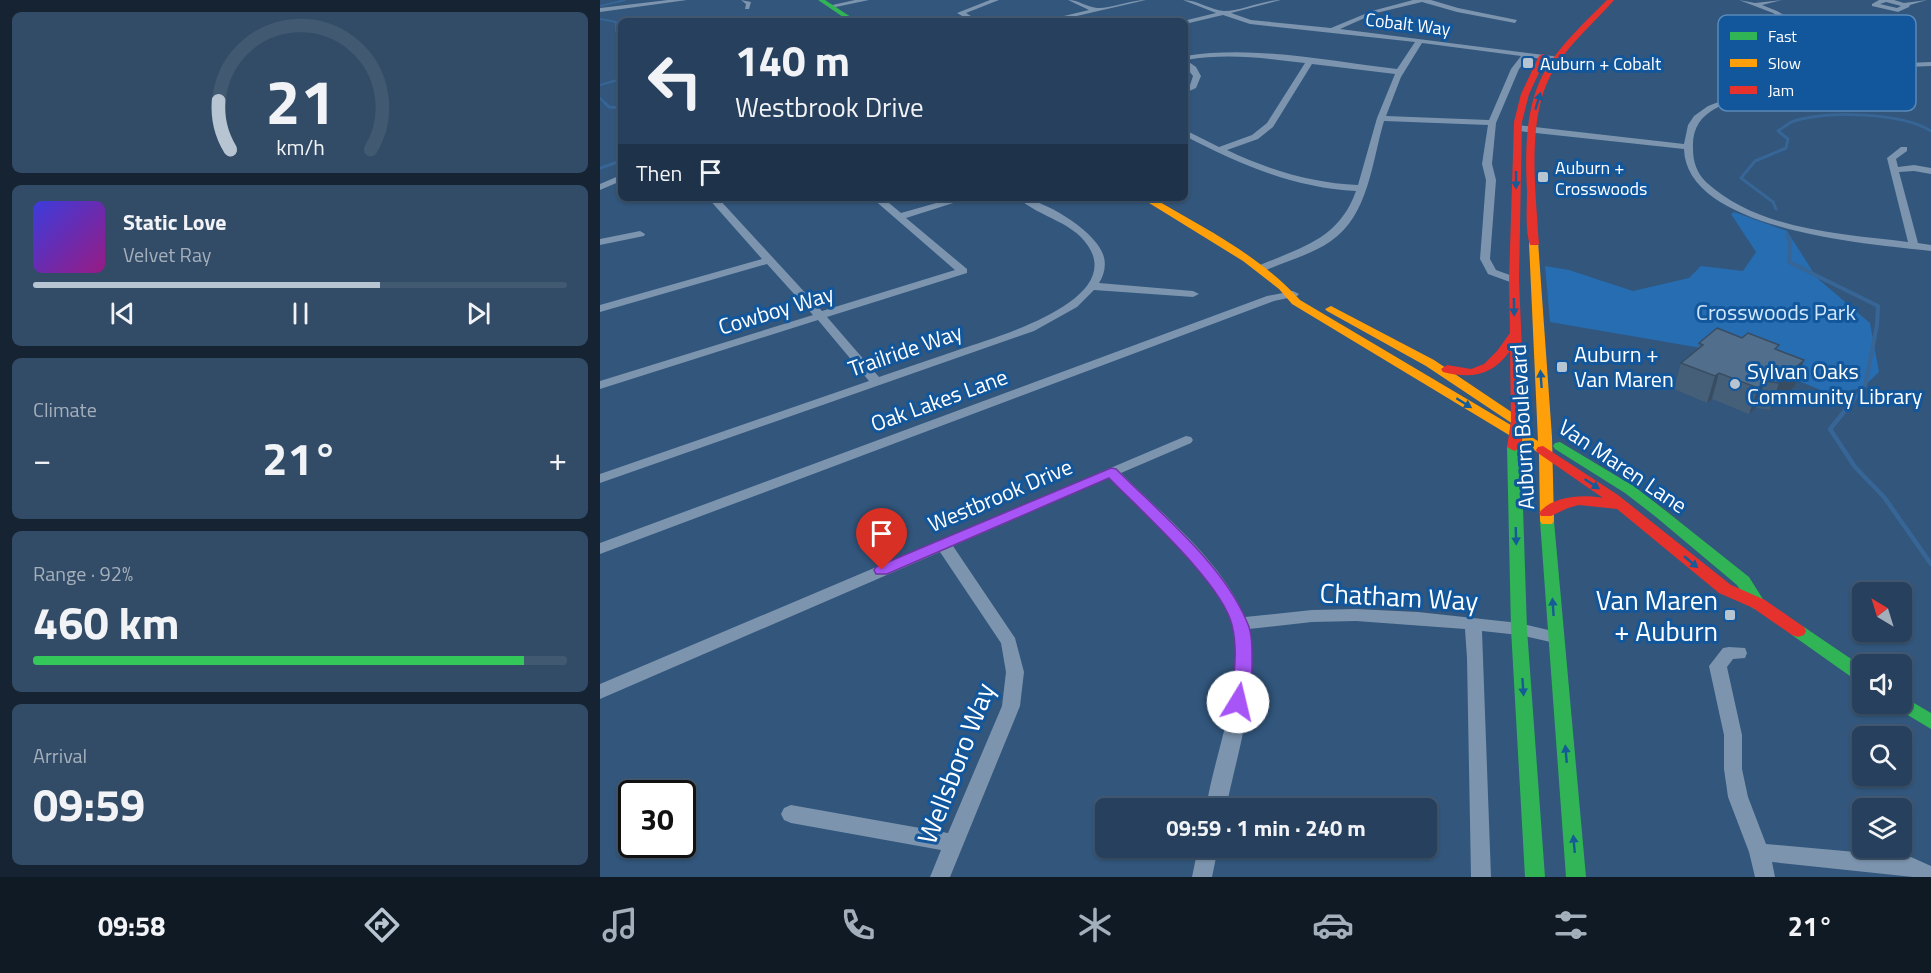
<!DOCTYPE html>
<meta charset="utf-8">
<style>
body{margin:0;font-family:"Titillium Web",sans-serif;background:#324b66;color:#f1f3f6;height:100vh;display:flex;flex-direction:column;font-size:22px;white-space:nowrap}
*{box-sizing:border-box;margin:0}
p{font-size:20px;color:#a4afbc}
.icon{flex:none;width:33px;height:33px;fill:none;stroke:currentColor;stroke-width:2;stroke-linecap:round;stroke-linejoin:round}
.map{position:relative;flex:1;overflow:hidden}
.drawer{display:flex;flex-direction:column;gap:12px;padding:12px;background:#152333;width:600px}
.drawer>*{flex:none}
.top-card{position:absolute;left:18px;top:18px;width:570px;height:183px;border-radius:9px;box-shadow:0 2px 4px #0004,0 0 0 2px #425972;background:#26405d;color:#f1f3f6;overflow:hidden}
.needle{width:39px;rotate:322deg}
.tools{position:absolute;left:1252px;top:582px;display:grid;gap:12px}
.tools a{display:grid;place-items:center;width:60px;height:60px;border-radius:9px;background:#26405d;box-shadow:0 2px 4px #0004,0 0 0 2px #425972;font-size:30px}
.speed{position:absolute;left:18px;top:780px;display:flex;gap:12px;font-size:30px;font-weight:700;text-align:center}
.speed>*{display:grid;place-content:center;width:78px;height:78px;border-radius:50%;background:#26405d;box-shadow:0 2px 4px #0004,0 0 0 2px #425972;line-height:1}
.speed .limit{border:3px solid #111;border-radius:9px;background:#fff;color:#111}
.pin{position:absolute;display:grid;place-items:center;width:51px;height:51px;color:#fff;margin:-62px -26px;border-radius:50% 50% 50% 0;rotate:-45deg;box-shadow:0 0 6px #0007}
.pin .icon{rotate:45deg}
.me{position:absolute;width:66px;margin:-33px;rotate:9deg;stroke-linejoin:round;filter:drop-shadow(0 0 4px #0008)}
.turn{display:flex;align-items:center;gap:21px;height:126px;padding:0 18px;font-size:27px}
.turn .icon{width:78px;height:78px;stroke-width:2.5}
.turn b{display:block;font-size:42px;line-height:51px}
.then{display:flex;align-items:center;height:57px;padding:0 18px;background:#0003;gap:12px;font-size:22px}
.big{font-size:45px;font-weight:700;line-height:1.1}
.drawer .widget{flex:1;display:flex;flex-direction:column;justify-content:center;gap:9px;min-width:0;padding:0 21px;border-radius:9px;background:#324b66}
.drawer .dial{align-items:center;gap:0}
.dial svg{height:156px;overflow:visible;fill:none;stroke:#425972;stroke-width:7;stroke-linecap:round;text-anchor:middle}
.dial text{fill:#f1f3f6;stroke:none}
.song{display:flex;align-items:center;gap:18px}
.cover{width:72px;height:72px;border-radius:9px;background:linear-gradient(135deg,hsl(240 70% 55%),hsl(310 70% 35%))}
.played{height:6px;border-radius:3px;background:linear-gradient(90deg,#b7c4d1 65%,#425972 65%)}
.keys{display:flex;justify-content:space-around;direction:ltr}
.heat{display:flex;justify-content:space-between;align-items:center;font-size:33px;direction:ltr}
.charge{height:9px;border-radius:4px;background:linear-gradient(90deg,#34c759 92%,#425972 0)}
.trip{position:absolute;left:495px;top:798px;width:342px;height:60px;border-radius:9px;background:#26405d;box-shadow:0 2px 4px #0004,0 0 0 2px #425972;font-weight:700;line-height:60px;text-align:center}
.tabs{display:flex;height:96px;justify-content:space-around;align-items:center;background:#0f1a25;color:#a4afbc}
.tabs .icon{width:42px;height:42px}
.tabs .selected{color:#b7c4d1}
.tabs b{font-size:27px;color:#f1f3f6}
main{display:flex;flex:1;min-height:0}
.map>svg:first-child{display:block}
.green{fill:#276db2}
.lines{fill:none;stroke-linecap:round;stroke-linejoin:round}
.stream-far3{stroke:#376596;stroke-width:2}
.stream-far2{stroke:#376596;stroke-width:3}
.stream-far1{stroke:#376596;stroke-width:4}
.stream{stroke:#376596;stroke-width:4.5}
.street{fill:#7c94ae;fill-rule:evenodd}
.fast{fill:#30b455;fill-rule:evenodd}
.slow{fill:#ff9f0a;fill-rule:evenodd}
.jam{fill:#e5322d;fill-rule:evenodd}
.wall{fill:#465f78}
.shaded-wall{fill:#394d62}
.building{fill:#516e8c;stroke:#394d62;stroke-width:1.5}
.oneway{fill:#145b98}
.route{fill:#a855f7;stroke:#6d37a1;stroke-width:1.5}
.poi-dot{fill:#b7c4d1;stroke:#12569b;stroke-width:2}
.labels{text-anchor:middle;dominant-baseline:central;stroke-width:6;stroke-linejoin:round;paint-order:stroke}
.far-street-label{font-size:18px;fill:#fff;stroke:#12569b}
.far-poi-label{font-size:18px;fill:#fff;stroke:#12569b;text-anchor:start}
.street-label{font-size:22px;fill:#fff;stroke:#12569b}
.park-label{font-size:22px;fill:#cfe7fe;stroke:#12569b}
.poi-label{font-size:22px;fill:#fff;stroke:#12569b;text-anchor:start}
.near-street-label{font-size:27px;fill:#fff;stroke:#12569b}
.near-poi-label{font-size:27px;fill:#fff;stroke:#12569b;text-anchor:end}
.key{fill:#12569b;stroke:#5989b9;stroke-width:1.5}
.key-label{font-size:16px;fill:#fff}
</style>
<main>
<section class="drawer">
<div class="widget dial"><svg viewBox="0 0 100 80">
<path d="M14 69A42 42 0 1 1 86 69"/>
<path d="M14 69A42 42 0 0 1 8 44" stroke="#b7c4d1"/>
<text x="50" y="56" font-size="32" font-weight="700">21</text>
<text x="50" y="72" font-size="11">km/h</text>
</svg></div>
<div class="widget">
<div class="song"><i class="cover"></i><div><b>Static Love</b><p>Velvet Ray</p></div></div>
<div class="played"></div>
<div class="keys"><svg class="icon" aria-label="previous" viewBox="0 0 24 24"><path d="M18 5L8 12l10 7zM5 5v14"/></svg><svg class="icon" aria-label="pause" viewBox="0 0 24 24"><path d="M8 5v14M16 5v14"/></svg><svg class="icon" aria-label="next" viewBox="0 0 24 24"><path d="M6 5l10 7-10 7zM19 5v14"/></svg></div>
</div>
<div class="widget"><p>Climate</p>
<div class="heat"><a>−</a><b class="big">21°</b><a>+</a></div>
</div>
<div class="widget"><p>Range · 92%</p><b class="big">460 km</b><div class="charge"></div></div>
<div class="widget"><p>Arrival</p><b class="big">09:59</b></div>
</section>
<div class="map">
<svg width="1331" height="877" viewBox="0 0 1331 877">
<rect width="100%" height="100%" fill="#32567c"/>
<polygon class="green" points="1134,212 1187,231 1217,278 1270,323 1279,372 1262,388 1230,394 1199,381 1163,363 1107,349 950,322 945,266 969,270 1033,291 1089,278 1101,266 1143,271 1156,252 1131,214"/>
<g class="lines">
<g class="stream-far3">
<polyline points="0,6 25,0"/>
<polyline points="0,19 16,22 16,31 21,31"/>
<polyline points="0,85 21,79"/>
<polyline points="0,98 7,105"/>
</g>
<g class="stream-far2">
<polyline points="5,103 9,107 21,108"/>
<polyline points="0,168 21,161"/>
<path d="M1176 209 1173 202 1141 178 1155 161 1186 148 1188 139 1178 131C1183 128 1188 123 1194 121 1225 110 1303 113 1331 131"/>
</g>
<polyline class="stream-far1" points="1187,235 1190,242 1189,262 1278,306 1277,325 1265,386 1251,403"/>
<polyline class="stream" points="1253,401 1230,429 1255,467 1284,497 1331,564"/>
<g class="street">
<polygon points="68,0 87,0 0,12 0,8"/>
<polygon points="141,0 151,2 149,9 145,9 146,4"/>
<polygon points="255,0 269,0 231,8 228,6"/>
<polygon points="390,0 399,0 366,13 379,21 371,21 357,13"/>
<path d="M468 0C479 0 486 7 497 8 509 9 531 0 546 0L455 21H443L489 10Z"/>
<path d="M583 0C598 0 610 10 624 11 642 11 662 0 681 0L631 13 651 20 731 28 772 11 813 0H831L858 8 917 20 915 23 857 12 822 2 776 13 740 29 960 57V61H957L928 57 919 69 896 123 892 164 896 180 890 259 896 270 918 278V282H910L888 274 880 259 886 180 882 164 888 125 784 121C772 161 769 215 731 241 711 255 686 261 664 271H656V267C700 247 738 241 756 191 694 188 639 164 585 136V130L619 147 652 135 667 123 705 63C663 58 628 53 586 60L596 67 601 76 596 88 585 93V88L590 85 593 76 585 66V56C655 45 727 61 797 69L815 42 650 24 623 15 585 24V21H583L616 13ZM822 43 921 56 911 69 889 120 786 116 801 77ZM712 64 795 74 777 118 758 185C712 183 669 170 627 150L658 139 673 127Z"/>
<path d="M1139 0 1155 3 1182 0 1162 5 1177 11 1195 22 1263 25 1285 32 1300 41C1280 51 1271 32 1256 29 1239 25 1220 27 1202 26L1262 65 1331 62V66L1260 69 1214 75C1231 79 1249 88 1266 89 1283 91 1290 82 1307 96L1303 98C1290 97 1275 97 1262 93 1245 89 1222 78 1206 77 1191 76 1172 87 1158 92 1128 104 1091 108 1093 149 1093 162 1097 173 1106 182 1158 230 1241 234 1308 242L1287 158 1301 147H1307V151L1296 159 1298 167 1314 165 1331 168V174L1314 171 1299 172 1318 243 1331 245V251C1271 244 1086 231 1084 149L918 131 914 128 918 125 1084 144 1088 125 1094 116 1108 106 1187 76 1253 65 1173 13Z"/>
<path d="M1279 0H1294L1304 3 1327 0 1310 5 1309 7 1298 12 1272 6V4ZM1286 2 1301 6 1297 8 1280 4Z"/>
<polygon points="21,175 21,181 0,190 0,184"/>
<path d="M108 198H118L222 311 355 270 272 198H283L301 213 354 198H369L306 218 367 269V273L227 317 279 377C306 368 334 358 361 349 393 338 517 303 491 251 477 222 440 218 418 198 442 198 492 229 502 252 507 262 505 274 499 283L593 291 599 294 593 297 494 290 477 307 434 331 0 483V474L269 381 218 320 0 389V381L213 315 167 264 0 312V305L162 259Z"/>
<polygon points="40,231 45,234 44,236 0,245 0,239"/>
<polygon points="693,291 699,294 697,296 674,301 0,554 0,543 667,296"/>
<path d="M586 436 591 437 593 440 591 443 521 473C565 517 620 559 645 617L712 610 756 609 818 612 919 623 961 633 963 637 961 641 955 643 919 635 882 631 891 877H871L867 658 865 629 756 621 712 622 649 629C659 688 638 750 626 808H606C612 770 626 732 632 692 635 671 638 646 632 624 619 575 545 515 509 478L353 546 415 638 424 672 420 706 350 877H330L341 850 191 823 184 820 181 814 184 808 191 805 348 833 402 706 406 672 401 643 340 552 0 699V684Z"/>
<polygon points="1129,647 1145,648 1147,653 1145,658 1133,659 1127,667 1142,735 1142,769 1148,797 1166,844 1311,857 1331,866 1331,877 1313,877 1172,862 1175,877 1155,877 1149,852 1128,797 1124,769 1124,735 1109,666 1123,648"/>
<polygon points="598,848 618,848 612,877 592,877"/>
</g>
<g class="fast">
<polygon points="218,0 225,0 257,21 249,21"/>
<polygon points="960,442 1035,487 1066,511 1149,577 1166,604 1164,608 1158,610 1152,608 1137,585 1056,517 1025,493 955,449 953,446 955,443"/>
<polygon points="914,443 921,447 927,629 945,877 925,877 911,629 907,447"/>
<polygon points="947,516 952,518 954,521 986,877 966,877 940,521 942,518"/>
<polygon points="1198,625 1204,627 1263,667 1263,683 1257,681 1192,635 1190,631 1192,627"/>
<polygon points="1302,696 1331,713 1331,729 1296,708 1293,704 1302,704"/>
</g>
<g class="slow">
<path d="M541 198H553C604 228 659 255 700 300L938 441 929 243 930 241H938L952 437 954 521 952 524H942L940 521 939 453 692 304 679 289 643 261Z"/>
<polygon points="731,306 834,360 931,425 929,428 919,428 826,366 727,311 725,309"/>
</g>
<g class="jam">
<path d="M1007 0H1014C995 22 972 41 956 66 925 113 936 189 939 243L938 245H930C925 230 927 207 927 190 925 151 925 104 946 69 962 43 986 21 1007 0Z"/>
<path d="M943 54 947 56 929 94 922 122 919 280 925 421 921 447 914 451 907 447 911 421 910 351C892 376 871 379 843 372L841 369 847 365 871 369 884 364 897 351 910 333 909 280 914 122 921 94 939 56Z"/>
<path d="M943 446 1018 495 1131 585 1165 600 1204 627 1206 631 1204 635 1198 637 1192 635 1153 608 1119 593 1017 509 979 505 968 508 951 516H941L939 513C952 496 983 494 1003 498L938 453 936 450 938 447Z"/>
</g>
</g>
<polygon class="wall" points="1142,338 1204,360 1195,386 1170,410 1156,408 1149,414 1112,399 1107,403 1074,389 1081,363 1098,349 1099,343"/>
<g class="shaded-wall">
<polygon points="1204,360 1195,386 1170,410 1179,383"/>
<polygon points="1119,373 1112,399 1107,403 1115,376"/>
<polygon points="1165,381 1156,408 1149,414 1158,388"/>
</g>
<polygon class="building" points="1117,328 1142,338 1148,333 1179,345 1175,349 1204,360 1179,383 1165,381 1158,388 1119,373 1115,376 1081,363 1103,345 1099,343"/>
<defs><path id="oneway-solid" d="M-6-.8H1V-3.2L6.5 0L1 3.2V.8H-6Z" transform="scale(1.5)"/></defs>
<g class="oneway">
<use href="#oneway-solid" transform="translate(938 101) rotate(-73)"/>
<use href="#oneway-solid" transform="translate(916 180) rotate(90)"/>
<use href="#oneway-solid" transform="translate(914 307) rotate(89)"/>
<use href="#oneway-solid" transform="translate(941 379) rotate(-94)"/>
<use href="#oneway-solid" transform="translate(864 403) rotate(32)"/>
<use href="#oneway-solid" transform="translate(992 484) rotate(34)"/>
<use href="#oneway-solid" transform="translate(916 536) rotate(88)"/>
<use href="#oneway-solid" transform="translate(1091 562) rotate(40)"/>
<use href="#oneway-solid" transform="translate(953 607) rotate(-94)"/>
<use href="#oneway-solid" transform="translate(923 687) rotate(86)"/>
<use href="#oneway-solid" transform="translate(966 754) rotate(-95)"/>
<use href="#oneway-solid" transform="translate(974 844) rotate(-95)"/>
</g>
<path class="route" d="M511 468 516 469C560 513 623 564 647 622 653 634 652 653 652 667 652 680 651 695 645 707L638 710 632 707 629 702C635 677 638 650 632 625 622 583 541 511 509 478L287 574H276L274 570 276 567Z"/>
<g class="poi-dot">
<rect x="922" y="57" width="12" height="12" rx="3"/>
<rect x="937" y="171" width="12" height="12" rx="3"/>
<rect x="956" y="361" width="12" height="12" rx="3"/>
<circle cx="1135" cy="384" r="6"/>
<rect x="1124" y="609" width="12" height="12" rx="3"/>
</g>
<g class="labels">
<g class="far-street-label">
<text transform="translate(808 24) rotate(7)">Cobalt Way</text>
</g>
<g class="far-poi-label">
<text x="940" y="63">Auburn + Cobalt</text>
<text x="955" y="167">Auburn +<tspan x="955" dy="21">Crosswoods</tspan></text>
</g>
<g class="street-label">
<text transform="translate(176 310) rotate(-17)">Cowboy Way</text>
<text transform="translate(305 350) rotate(-19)">Trailride Way</text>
<text transform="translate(339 400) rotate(-20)">Oak Lakes Lane</text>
<text transform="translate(922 427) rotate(-93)">Auburn Boulevard</text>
<text transform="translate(1023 466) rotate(34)">Van Maren Lane</text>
<text transform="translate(400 495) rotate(-23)">Westbrook Drive</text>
</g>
<g class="park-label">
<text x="1176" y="312">Crosswoods Park</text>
</g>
<g class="poi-label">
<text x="974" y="354">Auburn +<tspan x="974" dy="25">Van Maren</tspan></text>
<text x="1147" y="371">Sylvan Oaks<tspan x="1147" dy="25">Community Library</tspan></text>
</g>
<g class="near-street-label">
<text transform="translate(799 596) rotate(3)">Chatham Way</text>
<text transform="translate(355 763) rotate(-69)">Wellsboro Way</text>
</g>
<g class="near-poi-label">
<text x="1118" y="599">Van Maren<tspan x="1118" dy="31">+ Auburn</tspan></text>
</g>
</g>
<rect x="1118" y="15" width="198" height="96" rx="9" class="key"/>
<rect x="1130" y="32" width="27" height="8" fill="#30b455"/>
<rect x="1130" y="59" width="27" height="8" fill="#ff9f0a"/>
<rect x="1130" y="86" width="27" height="8" fill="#e5322d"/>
<g class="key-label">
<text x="1168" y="42">Fast</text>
<text x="1168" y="69">Slow</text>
<text x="1168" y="96">Jam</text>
</g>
</svg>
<div class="tools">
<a><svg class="needle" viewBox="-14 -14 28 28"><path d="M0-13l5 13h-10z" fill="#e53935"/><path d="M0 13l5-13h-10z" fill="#a4afbc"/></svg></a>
<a><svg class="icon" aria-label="sound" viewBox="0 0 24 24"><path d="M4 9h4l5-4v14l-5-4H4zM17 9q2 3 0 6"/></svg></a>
<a><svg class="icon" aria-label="search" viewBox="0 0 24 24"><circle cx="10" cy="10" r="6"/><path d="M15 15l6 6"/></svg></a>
<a><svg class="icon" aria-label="layers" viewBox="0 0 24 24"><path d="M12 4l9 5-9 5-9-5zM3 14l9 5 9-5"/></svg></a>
</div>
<div class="speed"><div class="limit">30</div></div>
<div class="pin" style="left:282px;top:570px;background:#d93025"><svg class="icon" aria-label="arrive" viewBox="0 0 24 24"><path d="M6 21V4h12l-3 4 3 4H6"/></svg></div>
<svg class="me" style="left:638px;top:702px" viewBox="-20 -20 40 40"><circle r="19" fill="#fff"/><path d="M0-13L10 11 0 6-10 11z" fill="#a855f7"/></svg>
<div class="trip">09:59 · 1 min · 240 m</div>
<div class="top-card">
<div class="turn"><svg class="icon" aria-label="left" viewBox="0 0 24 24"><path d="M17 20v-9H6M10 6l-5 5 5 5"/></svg><div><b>140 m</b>Westbrook Drive</div></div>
<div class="then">Then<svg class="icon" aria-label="arrive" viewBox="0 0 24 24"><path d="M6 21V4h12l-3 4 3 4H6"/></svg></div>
</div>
</div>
</main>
<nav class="tabs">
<b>09:58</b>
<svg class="icon selected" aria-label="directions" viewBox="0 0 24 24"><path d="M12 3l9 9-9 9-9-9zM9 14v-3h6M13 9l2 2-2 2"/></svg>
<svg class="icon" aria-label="music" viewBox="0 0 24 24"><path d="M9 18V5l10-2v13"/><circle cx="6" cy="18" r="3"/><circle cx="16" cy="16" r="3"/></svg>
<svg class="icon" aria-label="phone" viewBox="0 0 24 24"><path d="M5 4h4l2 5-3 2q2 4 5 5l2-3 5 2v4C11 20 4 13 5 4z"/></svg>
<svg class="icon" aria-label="climate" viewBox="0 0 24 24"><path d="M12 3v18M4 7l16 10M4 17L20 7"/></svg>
<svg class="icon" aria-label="car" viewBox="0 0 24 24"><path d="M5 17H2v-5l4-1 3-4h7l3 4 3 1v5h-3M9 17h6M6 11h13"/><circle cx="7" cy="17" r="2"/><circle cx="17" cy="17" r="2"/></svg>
<svg class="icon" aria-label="filters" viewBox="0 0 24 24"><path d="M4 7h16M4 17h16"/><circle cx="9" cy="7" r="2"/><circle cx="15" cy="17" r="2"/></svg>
<b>21°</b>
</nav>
